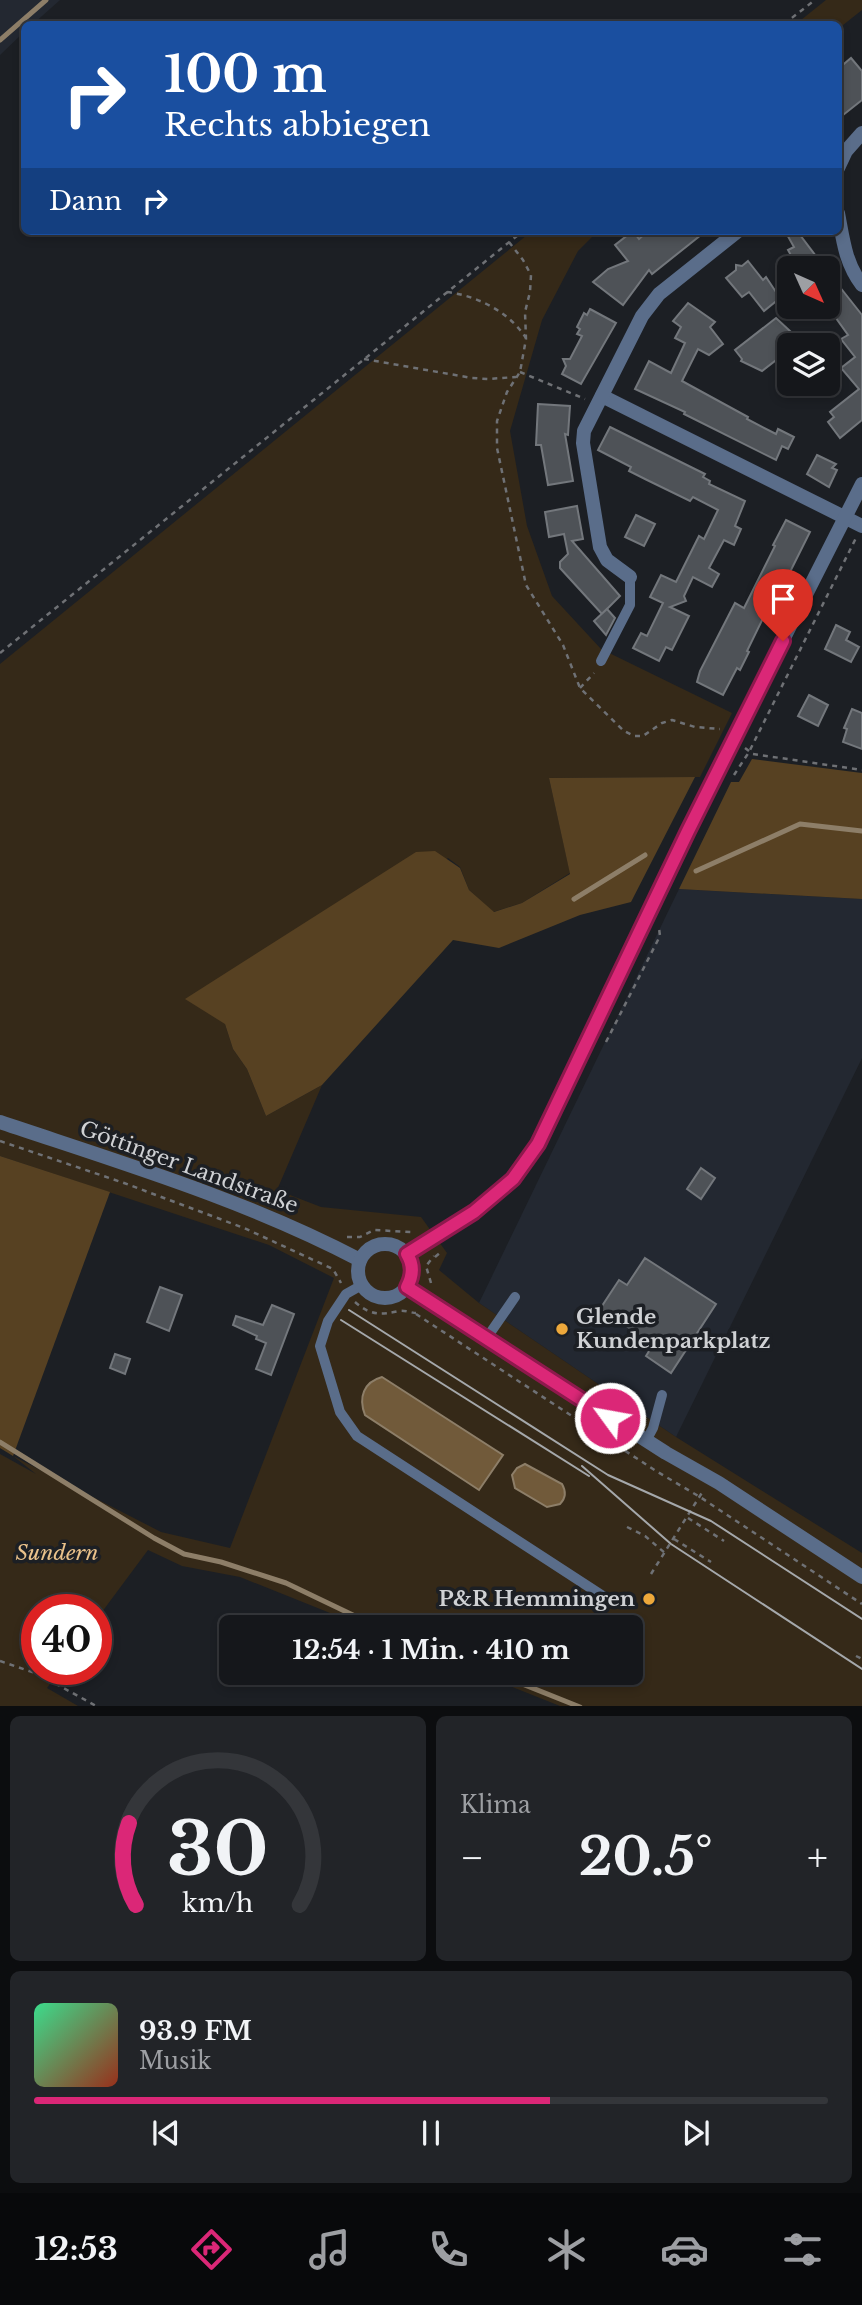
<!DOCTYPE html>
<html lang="de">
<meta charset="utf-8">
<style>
body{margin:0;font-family:"Libre Baskerville",serif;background:#222428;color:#f1f3f6;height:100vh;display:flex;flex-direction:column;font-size:26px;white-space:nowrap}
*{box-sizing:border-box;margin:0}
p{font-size:23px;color:#9d9fa3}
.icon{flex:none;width:38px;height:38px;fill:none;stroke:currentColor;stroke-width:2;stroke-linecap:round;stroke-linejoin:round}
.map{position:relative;height:1706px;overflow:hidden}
.sheet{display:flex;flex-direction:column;gap:10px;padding:10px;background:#0c0d0f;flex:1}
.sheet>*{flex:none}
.guide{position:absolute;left:21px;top:21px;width:821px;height:214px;border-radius:10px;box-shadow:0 4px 10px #0003,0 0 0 2px #34363a;background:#1a4fa0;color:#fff;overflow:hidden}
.needle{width:46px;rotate:135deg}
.tools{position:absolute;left:777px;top:256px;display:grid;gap:14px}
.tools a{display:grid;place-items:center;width:63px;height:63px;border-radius:10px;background:#15171b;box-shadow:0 4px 10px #0003,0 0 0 2px #34363a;font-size:35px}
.speed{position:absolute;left:21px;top:1594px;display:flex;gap:14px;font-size:35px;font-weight:700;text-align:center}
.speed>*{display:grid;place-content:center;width:91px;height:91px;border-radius:50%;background:#15171b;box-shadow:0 4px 10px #0003,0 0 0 2px #34363a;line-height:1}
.speed .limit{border:10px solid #d22;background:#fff;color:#111}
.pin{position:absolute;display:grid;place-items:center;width:60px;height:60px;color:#fff;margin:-72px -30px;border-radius:50% 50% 50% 0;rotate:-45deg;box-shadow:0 0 7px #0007}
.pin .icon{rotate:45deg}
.me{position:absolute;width:77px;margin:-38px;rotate:302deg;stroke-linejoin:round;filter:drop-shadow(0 0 5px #0008)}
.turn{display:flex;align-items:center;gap:24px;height:147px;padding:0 28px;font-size:32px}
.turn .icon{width:91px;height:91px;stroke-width:2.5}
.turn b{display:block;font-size:49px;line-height:60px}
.then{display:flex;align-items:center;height:66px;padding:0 28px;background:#0003;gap:14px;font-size:26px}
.big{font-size:52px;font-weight:700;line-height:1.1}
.sheet .card{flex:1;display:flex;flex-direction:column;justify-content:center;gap:10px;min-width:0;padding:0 24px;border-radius:10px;background:#222428}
.sheet .dial{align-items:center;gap:0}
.dial svg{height:182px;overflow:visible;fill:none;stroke:#34363a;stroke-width:7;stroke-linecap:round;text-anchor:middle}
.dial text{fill:#f1f3f6;stroke:none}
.song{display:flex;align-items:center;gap:21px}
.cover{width:84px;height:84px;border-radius:10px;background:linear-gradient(135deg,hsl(150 70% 55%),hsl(10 70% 35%))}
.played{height:7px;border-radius:4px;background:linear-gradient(90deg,#db2777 65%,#34363a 65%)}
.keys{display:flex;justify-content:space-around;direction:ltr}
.heat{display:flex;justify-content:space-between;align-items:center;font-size:38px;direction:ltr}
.sheet .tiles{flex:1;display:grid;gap:10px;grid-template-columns:1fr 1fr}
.card:last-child{grid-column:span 2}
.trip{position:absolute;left:219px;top:1615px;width:424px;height:70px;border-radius:10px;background:#15171b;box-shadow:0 4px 10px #0003,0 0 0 2px #34363a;font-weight:700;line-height:70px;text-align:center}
.tabs{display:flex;height:112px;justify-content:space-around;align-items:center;background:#08090b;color:#9d9fa3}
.tabs .icon{width:49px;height:49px}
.tabs .current{color:#db2777}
.tabs b{font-size:32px;color:#f1f3f6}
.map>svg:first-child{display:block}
.built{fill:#232831}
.green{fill:#352918}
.forest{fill:#574122}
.water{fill:#715a3a;stroke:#8d7e68;stroke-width:2}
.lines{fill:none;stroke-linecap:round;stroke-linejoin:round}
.stream{stroke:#8d7e68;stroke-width:5}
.building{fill:#4e5257;stroke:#73777c;stroke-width:2}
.path{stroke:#6f7175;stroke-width:2.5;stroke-dasharray:5 5;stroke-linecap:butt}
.service{stroke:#5a6d8a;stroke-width:10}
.minor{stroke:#5a6d8a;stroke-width:14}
.tertiary{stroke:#5a6d8a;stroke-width:14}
.tram{stroke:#a5a8ab;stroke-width:2}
.route-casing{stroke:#8e194d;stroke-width:18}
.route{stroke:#db2777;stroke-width:12}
.poi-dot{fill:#eda83b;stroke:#1c1f24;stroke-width:2.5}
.labels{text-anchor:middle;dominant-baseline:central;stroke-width:7;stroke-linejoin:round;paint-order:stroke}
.street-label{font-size:21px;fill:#cfd1d4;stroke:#1c1f24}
.poi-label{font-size:21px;font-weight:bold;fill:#cfd1d4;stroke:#1c1f24;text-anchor:start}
.park-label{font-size:21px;font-style:italic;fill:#eac28b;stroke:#1c1f24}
</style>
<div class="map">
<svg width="862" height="1707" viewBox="0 0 862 1707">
<rect width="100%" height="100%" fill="#1c1f24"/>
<g class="built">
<polygon points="0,0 60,0 33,24 24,24 24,32 0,55"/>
<polygon points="679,889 862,899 862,1058 676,1437 479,1303"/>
</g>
<g class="green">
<polygon points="826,0 862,0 862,10 838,29 838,24 796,24"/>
<polygon points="532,231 598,231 578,251 542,320 510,431 527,526 552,596 601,649 732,713 700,777 549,778 570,873 522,903 493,912 469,890 460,867 448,858 225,1024 233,1049 247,1069 266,1116 322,1085 277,1190 321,1207 421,1217 447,1253 439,1270 479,1303 676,1437 862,1553 862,1706 560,1706 477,1673 630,1673 630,1628 365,1627 240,1577 182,1566 148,1550 96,1620 96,1610 37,1610 37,1670 60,1670 47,1688 78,1706 0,1706 0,1454 36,1474 13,1456 161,1532 230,1548 334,1278 269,1245 0,1156 0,664"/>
</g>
<g class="forest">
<polygon points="752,759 862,773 862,899 679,889 731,782 739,782"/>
<polygon points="695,777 631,902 580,915 499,948 453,940 322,1085 266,1116 247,1069 233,1049 225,1024 185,999 416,852 435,851 460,868 469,890 494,912 522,903 570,874 549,778"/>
<polygon points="0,1156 110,1192 13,1456 0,1448"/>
</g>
<g class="water">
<path d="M382 1377 503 1455 479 1490 365 1415C358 1397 364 1382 382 1377Z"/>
<path d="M525 1464 562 1484C566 1491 566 1498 560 1504L547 1507 515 1488 512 1475 517 1468Z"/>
</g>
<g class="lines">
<g class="stream">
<polyline points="0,40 46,0"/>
<polyline points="696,871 800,824 862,831"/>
<polyline points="574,899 645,855"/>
<polyline points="0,1442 154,1538 184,1554 221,1562 286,1583 380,1628"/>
<polyline points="495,1673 580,1707"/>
</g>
</g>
<g class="building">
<polygon points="851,58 862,71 862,100 838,119 838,69"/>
<polygon points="633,231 639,239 648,231 706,231 652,274 649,270 623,305 593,282 608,269 628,261 615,245"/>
<polygon points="785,231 797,231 825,268 798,268 788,250 794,247"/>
<polygon points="748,261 763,280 766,277 780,298 764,311 749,292 742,297 726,278 736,270 736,265 742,266"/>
<polygon points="828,272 862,315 862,420 840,438 828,422 834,417 830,412 859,389 841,368 855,357 841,339 848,335 828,307"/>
<polygon points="688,303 715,322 710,327 723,344 709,355 698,349 682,381 748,417 747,419 776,434 778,429 794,437 788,449 782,446 776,460 684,414 685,412 635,389 649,361 671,373 685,343 675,338 681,327 673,321"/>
<polygon points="590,309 616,323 581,384 562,374 566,366 563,359 570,359 582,336 577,334 580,329 577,327 584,313 587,315"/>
<polygon points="776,318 790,331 787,334 789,350 762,371 741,361 742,359 735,350"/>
<polygon points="538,404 570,406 568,435 565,434 573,481 548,485 541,445 536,445"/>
<polygon points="610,427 705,474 703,477 710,481 709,484 745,501 735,526 741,529 734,545 724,540 709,568 719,574 712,587 693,577 684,596 686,601 670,607 689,616 672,650 666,647 659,661 633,648 641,633 647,636 663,603 650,597 661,575 676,582 699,536 704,539 718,510 693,497 690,501 647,480 629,471 631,467 598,450"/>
<polygon points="817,455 836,464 832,468 837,470 829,487 807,474"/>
<polygon points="577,506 583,539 572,541 620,596 602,614 560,568 560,562 568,554 564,534 549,537 545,512"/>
<polygon points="636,515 655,524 644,546 625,537"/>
<polygon points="786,520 810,532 775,602 772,600 747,651 749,652 740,670 737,668 723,695 697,682 700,671 735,603 744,608 775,546 773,545"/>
<polygon points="607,609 615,618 606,635 594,621"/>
<polygon points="836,625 850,632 846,640 859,647 851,662 825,649"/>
<polygon points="809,695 828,705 818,726 798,716"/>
<polygon points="852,709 862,713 862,749 843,742 847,729 844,728"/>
<polygon points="701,1168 715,1178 701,1199 687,1189"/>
<polygon points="645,1258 716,1304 671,1373 646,1356 651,1348 631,1335 634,1331 600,1309 619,1280 627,1285"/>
<polygon points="160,1287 182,1295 169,1331 147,1322"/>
<polygon points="272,1305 294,1314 271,1375 256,1369 266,1343 256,1339 257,1336 233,1325 236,1316 263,1325"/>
<polygon points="115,1354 130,1359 125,1374 110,1368"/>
</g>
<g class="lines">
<g class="path">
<polyline points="784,24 815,0"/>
<polyline points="509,242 523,260 531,275 530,292 525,312 526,339 520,372 507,392 497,421 497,448 526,585 563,645 580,688 624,731 634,736 643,736 662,723 672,720 695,727 720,729"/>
<path d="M447 292C478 296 509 312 526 338"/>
<polyline points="364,359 472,378 488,379 516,377"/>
<polyline points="520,372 585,399"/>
<polyline points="0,653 523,231"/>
<polyline points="580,688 594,673"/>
<polyline points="745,748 753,754 862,770"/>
<polyline points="734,775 749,752 856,538"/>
<polyline points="606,1042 660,936 659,928"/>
<polyline points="0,1141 124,1183 244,1228 333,1269 341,1283"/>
<polyline points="347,1237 360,1237 374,1230 411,1232"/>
<polyline points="435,1257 441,1252"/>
<polyline points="431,1283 426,1266 434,1256"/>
<path d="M355 1302C371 1316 381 1315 399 1311 405 1310 412 1313 416 1313"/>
<polyline points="416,1314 656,1471 700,1497 862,1604"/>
<polyline points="688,1518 724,1541"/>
<polyline points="627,1527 645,1536 665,1553"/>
<polyline points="674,1539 711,1562"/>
<polyline points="651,1574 703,1491"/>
<polyline points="856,1656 862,1659"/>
<polyline points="0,1661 38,1674 98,1707"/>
</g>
<g class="service">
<polyline points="601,661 630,605 630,577"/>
<polyline points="362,1285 346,1294 328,1321 320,1346 340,1412 357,1436 606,1598"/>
<polyline points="486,1339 515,1297"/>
<polyline points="646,1441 653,1428 662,1395"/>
</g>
<g class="minor">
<polyline points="838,168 846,151 862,133"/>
<path d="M838 213C843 239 845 263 862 285"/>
<polyline points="602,396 862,526"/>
<polyline points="630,577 607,560 600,547 583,443 584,431 642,316 659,294 738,231"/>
<polyline points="407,1254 474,1212 513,1179 538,1144 718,768 862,484"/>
</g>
<g class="tertiary">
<path d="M0 1122C122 1163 246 1200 360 1260"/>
<circle cx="385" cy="1271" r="27"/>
<polyline points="407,1287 666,1453 719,1483 862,1577"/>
</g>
<g class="tram">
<polyline points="349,1310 608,1475 711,1521 862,1619"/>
<polyline points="341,1320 589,1476"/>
<polyline points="582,1466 671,1544 862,1669"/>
</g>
</g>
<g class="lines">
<defs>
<path id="route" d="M610 1418 407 1287C413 1276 414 1265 407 1254L474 1212 513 1179 538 1144 688 831 783 641"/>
</defs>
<use href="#route" class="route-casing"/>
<use href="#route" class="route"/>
</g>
<g class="poi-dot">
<circle cx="562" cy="1329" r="7"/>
<circle cx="649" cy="1599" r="7"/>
</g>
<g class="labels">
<g class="street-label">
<text transform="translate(189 1167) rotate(20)">Göttinger Landstraße</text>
</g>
<g class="poi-label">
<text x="576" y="1317">Glende<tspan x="576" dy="24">Kundenparkplatz</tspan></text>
<text x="635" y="1599" text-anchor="end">P&amp;R Hemmingen</text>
</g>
<g class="park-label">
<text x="57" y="1553">Sundern</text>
</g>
</g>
</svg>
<div class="tools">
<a><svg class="needle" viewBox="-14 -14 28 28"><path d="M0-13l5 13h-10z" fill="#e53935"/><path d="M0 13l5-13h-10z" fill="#9d9fa3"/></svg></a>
<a><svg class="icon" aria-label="layers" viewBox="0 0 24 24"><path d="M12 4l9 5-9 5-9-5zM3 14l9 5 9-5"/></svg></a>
</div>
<div class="speed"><div class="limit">40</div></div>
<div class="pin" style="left:783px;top:641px;background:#d93025"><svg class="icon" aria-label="arrive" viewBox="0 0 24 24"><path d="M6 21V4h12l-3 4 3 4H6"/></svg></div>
<svg class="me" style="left:610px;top:1418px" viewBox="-20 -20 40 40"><circle r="17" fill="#db2777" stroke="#fff" stroke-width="3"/><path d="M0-11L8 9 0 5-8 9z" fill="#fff"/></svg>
<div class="trip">12:54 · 1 Min. · 410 m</div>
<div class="guide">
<div class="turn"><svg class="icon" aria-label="right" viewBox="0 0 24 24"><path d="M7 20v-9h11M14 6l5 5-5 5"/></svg><div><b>100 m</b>Rechts abbiegen</div></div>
<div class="then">Dann<svg class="icon" aria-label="right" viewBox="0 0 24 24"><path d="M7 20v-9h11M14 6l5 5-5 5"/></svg></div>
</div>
</div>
<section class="sheet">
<div class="tiles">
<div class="card dial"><svg viewBox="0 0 100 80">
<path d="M14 69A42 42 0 1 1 86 69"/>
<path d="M14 69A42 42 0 0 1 11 33" stroke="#db2777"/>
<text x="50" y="56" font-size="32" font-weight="700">30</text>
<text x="50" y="72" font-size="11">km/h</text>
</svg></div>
<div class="card"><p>Klima</p>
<div class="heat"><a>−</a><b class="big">20.5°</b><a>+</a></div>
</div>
<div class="card">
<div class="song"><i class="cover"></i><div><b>93.9 FM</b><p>Musik</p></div></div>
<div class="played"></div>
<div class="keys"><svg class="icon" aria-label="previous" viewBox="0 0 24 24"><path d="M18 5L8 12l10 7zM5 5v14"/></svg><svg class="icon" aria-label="pause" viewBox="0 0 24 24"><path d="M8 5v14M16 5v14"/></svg><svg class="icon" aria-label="next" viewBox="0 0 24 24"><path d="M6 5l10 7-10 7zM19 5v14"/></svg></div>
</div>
</div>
</section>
<nav class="tabs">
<b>12:53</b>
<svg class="icon current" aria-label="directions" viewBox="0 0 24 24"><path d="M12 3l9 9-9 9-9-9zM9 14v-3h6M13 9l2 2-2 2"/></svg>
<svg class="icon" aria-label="music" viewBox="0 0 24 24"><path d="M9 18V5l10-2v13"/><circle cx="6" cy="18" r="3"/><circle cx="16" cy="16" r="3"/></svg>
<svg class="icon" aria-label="phone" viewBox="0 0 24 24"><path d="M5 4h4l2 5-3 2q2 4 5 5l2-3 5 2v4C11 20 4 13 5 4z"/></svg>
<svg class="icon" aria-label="climate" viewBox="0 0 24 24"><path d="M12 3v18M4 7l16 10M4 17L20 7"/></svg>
<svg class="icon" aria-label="car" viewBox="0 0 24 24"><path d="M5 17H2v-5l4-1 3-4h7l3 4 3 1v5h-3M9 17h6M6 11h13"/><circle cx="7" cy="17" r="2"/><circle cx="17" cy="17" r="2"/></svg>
<svg class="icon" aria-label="filters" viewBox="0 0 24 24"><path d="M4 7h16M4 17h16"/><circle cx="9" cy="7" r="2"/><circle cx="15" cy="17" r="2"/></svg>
</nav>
